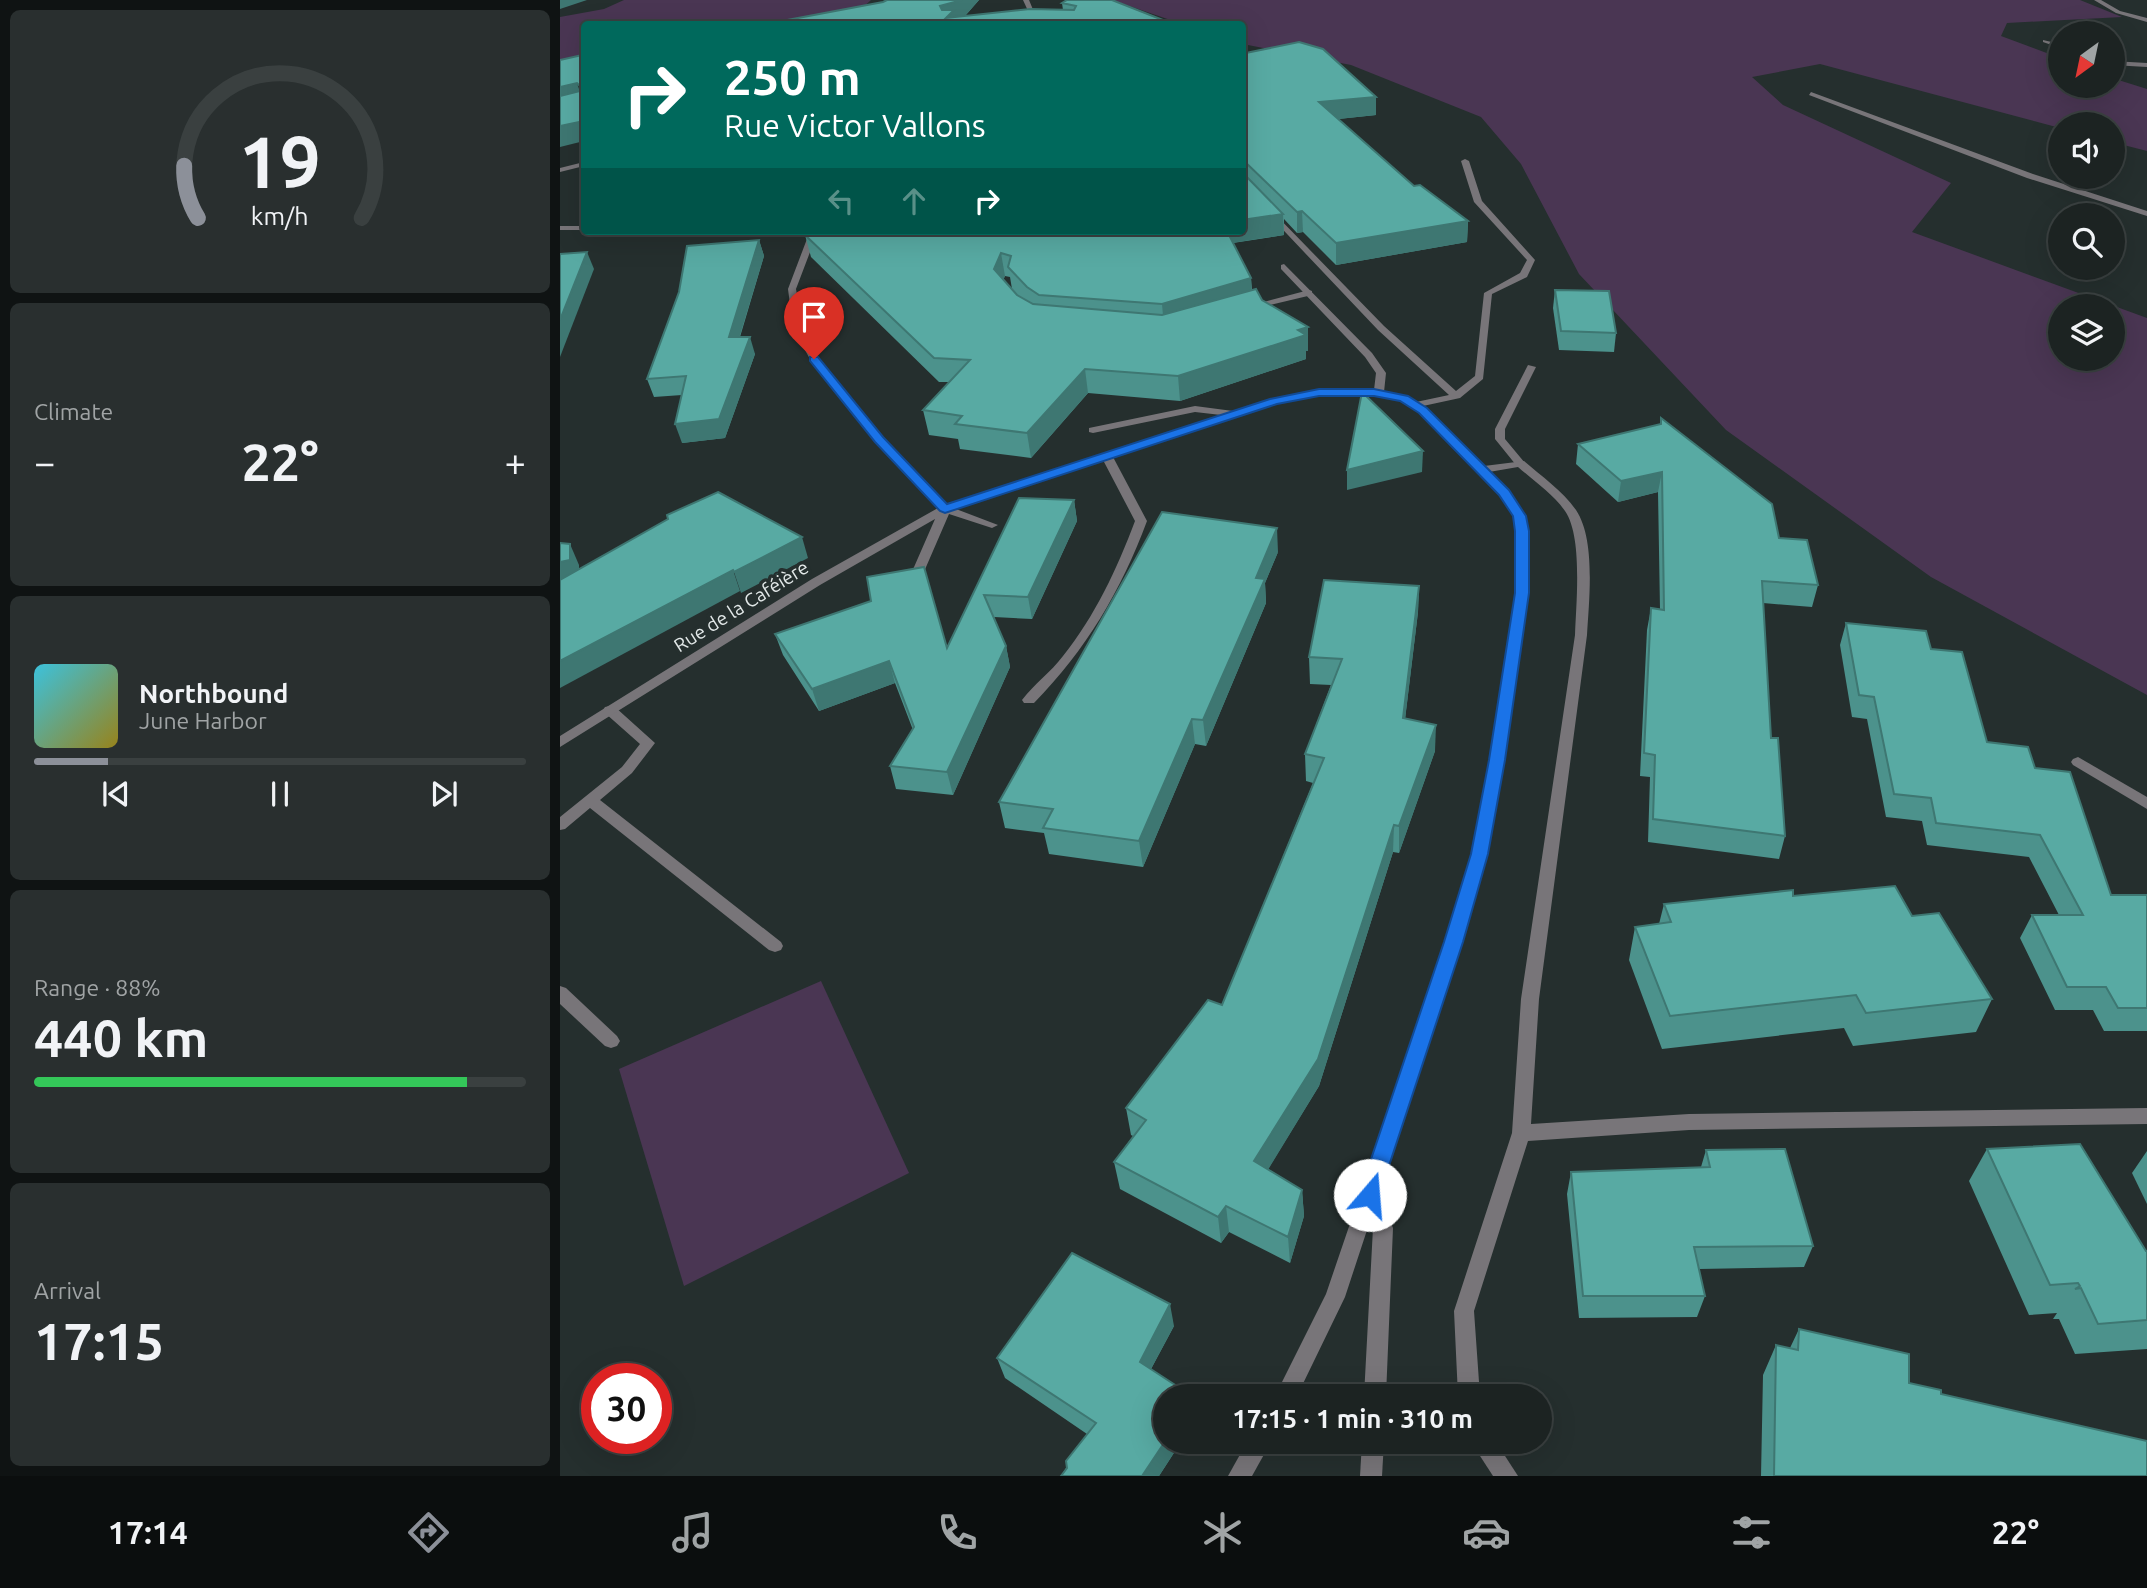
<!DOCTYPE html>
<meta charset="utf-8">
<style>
body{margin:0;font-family:Ubuntu,sans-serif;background:#292f2f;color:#f1f3f6;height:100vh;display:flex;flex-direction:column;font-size:26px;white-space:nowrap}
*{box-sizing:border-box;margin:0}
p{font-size:23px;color:#a0a4a5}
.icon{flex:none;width:38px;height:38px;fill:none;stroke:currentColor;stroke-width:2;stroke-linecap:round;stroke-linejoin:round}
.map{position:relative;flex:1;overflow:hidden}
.details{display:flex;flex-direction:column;gap:10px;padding:10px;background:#0f1313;width:560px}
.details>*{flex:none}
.hud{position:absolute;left:21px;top:21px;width:665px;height:214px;border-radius:7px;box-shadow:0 7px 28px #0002,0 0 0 2px #3a4040;background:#00695c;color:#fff;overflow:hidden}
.needle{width:46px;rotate:213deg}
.controls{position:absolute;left:1488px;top:21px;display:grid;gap:14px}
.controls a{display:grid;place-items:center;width:77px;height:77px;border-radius:50%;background:#1c2322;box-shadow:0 7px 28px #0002,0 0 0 2px #3a4040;font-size:35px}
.speed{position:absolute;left:21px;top:1363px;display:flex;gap:14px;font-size:35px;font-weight:700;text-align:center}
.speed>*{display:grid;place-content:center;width:91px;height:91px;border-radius:50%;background:#1c2322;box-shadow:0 7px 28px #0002,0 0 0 2px #3a4040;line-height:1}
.speed .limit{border:10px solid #d22;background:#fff;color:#111}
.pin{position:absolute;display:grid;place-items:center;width:60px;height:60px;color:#fff;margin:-72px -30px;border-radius:50% 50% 50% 0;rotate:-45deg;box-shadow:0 0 7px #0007}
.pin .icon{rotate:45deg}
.me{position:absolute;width:77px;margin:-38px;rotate:18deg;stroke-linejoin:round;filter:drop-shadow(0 0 5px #0008)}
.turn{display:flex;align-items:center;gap:24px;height:147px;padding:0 28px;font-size:32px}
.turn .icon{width:91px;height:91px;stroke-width:2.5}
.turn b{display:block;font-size:49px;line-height:60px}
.lanes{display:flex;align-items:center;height:66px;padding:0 28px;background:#0003;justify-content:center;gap:35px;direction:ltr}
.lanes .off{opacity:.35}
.big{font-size:52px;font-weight:700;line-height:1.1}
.details .card{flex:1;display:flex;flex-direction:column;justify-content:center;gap:10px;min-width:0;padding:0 24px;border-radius:10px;background:#292f2f}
.details .dial{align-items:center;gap:0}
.dial svg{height:182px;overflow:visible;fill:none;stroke:#3a4040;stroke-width:7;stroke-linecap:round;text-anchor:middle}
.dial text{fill:#f1f3f6;stroke:none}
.song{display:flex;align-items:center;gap:21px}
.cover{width:84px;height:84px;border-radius:10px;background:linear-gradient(135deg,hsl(190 70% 55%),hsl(50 70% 35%))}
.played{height:7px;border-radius:4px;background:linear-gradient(90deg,#8c9099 15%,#3a4040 15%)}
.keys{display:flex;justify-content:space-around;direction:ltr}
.heat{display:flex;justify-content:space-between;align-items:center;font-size:38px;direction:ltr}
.charge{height:10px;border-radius:5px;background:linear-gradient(90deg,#34c759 88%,#3a4040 0)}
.trip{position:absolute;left:593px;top:1384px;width:399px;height:70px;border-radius:35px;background:#1c2322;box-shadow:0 7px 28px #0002,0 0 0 2px #3a4040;font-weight:700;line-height:70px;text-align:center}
.tabs{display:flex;height:112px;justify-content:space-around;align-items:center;background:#0b0e0e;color:#a0a4a5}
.tabs .icon{width:49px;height:49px}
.tabs .active{color:#8c9099}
.tabs b{font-size:32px;color:#f1f3f6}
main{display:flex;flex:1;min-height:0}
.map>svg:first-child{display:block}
.green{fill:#4a3653;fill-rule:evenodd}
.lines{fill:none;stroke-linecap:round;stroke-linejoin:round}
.service{fill:#787579;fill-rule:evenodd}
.minor{fill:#787579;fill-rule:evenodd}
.wall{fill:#4c928c;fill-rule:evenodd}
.shaded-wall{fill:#3e7772}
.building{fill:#58aaa3;stroke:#3e7772;stroke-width:2}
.route{fill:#1a73e8;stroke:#114b97;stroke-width:2}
.labels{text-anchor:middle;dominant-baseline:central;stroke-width:7;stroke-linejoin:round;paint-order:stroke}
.street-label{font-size:19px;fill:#e2e8e8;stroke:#252f2e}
</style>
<main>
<section class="details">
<div class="card dial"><svg viewBox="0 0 100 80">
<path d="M14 69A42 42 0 1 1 86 69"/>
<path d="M14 69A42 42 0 0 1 8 46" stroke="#8c9099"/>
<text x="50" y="56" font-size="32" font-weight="700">19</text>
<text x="50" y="72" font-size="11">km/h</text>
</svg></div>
<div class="card"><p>Climate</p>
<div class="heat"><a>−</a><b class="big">22°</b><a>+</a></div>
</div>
<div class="card">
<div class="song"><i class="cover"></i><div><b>Northbound</b><p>June Harbor</p></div></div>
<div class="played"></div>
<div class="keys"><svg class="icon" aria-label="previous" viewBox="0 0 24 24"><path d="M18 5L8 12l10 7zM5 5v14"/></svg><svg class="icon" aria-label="pause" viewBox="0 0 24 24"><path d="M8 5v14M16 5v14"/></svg><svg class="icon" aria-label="next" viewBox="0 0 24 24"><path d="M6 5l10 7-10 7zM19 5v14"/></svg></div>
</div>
<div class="card"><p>Range · 88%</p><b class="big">440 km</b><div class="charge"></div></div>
<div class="card"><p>Arrival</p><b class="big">17:15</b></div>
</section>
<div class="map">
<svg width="1587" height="1476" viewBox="0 0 1587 1476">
<rect width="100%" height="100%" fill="#252f2e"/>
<g class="green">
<polygon points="64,0 311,0 298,12 241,24 24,24 24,70 0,75 0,17 44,9"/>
<path d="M552 0H1520L1562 17 1447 23 1441 36 1500 58V86H1552V78L1587 89V151L1552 142V124H1500V128L1260 64 1192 77 1223 105 1391 183 1352 232 1587 318V695L1371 577 1166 430 1019 274 961 164 921 117 791 65 683 44 682 24H622ZM1500 306H1552V359H1500Z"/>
<polygon points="261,981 349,1173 124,1286 59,1069"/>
</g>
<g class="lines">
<g class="service">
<polygon points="1483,40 1500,44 1500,48 1483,42"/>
<polygon points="1552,61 1587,63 1587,67 1552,65"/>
<polygon points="749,290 752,291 752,295 689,310 685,307"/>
<polygon points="968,365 976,367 945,429 945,439 965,463 960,466 956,465 935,439 935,429"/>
<polygon points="50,706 55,707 95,743 72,773 40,800 221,942 223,946 221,950 215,952 209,950 30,808 5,829 0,830 0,817 62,767 80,744 45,713 43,710 45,707"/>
<polygon points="0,986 6,988 57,1036 60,1041 57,1046 51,1048 45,1046 0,1004"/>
</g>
<g class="minor">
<polygon points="463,0 469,0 479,24 474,24"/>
<polygon points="1534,0 1541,0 1560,11 1587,18 1587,22 1556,13"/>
<polygon points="1251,92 1473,174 1587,211 1587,216 1467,178 1249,95"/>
<path d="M905 159 909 161 922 201 975 260 967 277 932 294 923 379 900 398 863 406 924 466 964 461C981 476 1002 490 1016 510 1036 540 1029 600 1027 635L979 999 971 1124 1129 1114 1587 1108V1124L1129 1130 968 1141 914 1311 920 1396H898L894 1311 952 1133 961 999 1015 635C1016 604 1023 537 1005 511 993 494 974 481 958 467L929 472 948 491 965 516 968 531V593L944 760 927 854 902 942 819 1194 833 1228 826 1396H804L813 1228 810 1221 785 1297 737 1396H715L766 1294 886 942 911 854 930 760 956 593V531L953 516 940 495 859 412 841 401 814 396H759L716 404 553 457 587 521C561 591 526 650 474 703H464L462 700C474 684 491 672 503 656 535 616 557 569 575 521L543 460 396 509 438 525 432 528 389 514 363 574 357 578 353 577 351 574 375 519 260 585 0 747V736L252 579 378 508 315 442 251 361 233 328 228 289 250 231H258L236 289 243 328 258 358 323 438 387 505 661 415 635 412 533 433 529 432V428L635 406 673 411 714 398 759 390H814L816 373 805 357 721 269V265L724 264 812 353 826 373 824 392 848 397 856 402 889 395 818 330 708 214V210H711L824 326 896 391 915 376 924 293 960 273 967 260 914 202 901 161Z"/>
<polygon points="24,162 24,166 0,172 0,168"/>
<rect x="0" y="226" width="24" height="4"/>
<polygon points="1518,757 1587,797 1587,809 1513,765 1511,762 1513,759"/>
<polygon points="687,1442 711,1442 692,1476 668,1476"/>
<polygon points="802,1442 824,1442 822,1476 800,1476"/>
<polygon points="911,1442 936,1442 958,1476 933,1476"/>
</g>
</g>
<g class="wall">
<polygon points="327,0 419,0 405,16 503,10 502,3 613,24 206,24 323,2"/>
<path d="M682 52 816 97V115L778 119 854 186 908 221 907 242 776 265 743 232 737 233 724 219V235L673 243 691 278 692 290 702 300 748 327V351H746V359L620 401 528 393 471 458 400 449 398 439 369 435 363 410 389 382H379L251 257 245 235 682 231ZM445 276 450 277 452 289 443 280Z"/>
<polygon points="199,240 204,256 180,337 195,354 165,438 122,443 122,395 94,397 87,379"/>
<polygon points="995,290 1056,333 1054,352 999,350 993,308"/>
<polygon points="1101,418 1219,538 1258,585 1252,607 1203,603 1211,738 1225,836 1219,859 1088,842 1090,777 1080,776 1087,630 1091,608 1100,609 1098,492 1058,502 1016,464 1018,444 1100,424"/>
<polygon points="459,498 514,500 517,521 472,619 434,617 446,646 450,667 393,795 336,789 330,766 353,730 335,683 259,711 223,655 215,634 311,601 387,648"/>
<polygon points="718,552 705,583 706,603 646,746 635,744 583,867 489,854 484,833 445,828 439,802"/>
<polygon points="859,586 858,612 845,719 875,751 839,853 833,852 759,1086 708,1169 742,1190 744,1216 730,1263 669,1232 661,1243 560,1189 554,1162 573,1136 571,1135 566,1108 662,1005 753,783 746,781 745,754 771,685 750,684 749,657"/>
<polygon points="1286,623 1371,649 1427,742 1475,768 1551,895 1587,895 1587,1031 1544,1031 1533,1010 1495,1010 1460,938 1472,915 1499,915 1469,857 1367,845 1362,821 1326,817 1307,719 1292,717 1280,645"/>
<polygon points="1233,896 1352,916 1432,999 1416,1032 1293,1046 1284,1028 1102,1049 1069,960 1075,927 1099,924 1104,904"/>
<polygon points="1427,1149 1586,1251 1587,1251 1587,1349 1515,1354 1499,1319 1493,1319 1497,1313 1469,1315 1409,1181"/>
<polygon points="1146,1150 1253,1246 1244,1267 1139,1269 1145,1296 1137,1317 1019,1318 1007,1194 1011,1172 1141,1167"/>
<polygon points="1587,1151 1587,1204 1572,1173"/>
<polygon points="614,1326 591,1369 621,1442 599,1476 501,1476 527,1434 445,1378 437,1358"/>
<polygon points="1239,1329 1349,1383 1381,1394 1587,1476 1201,1476 1203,1375 1216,1345 1230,1348"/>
</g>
<g class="shaded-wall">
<polygon points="0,0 27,0 0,9"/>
<polygon points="402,0 419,0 404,17 387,24 380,6"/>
<polygon points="17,83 23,101 0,107 0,87"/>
<polygon points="816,97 816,115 760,121 759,102"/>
<polygon points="24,121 24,141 0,147 0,126"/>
<polygon points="742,211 743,232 737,233 737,212"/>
<polygon points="723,214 724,235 665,244 664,231 682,231 682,220"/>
<polygon points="908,221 907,242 776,265 776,243"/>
<polygon points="199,240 204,256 174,355 169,337"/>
<polygon points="27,252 34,269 0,357 0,320"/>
<polygon points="441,253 445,276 438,292 434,269"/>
<polygon points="691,278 692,301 604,327 602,304"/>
<polygon points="748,327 748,351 746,351 746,359 620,401 618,376"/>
<polygon points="190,337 195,354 165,438 122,443 115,424"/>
<polygon points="525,369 528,393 471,458 467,433"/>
<polygon points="863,451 862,472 787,490 787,470"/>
<polygon points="1102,472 1098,492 1058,502 1061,481"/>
<polygon points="514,500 517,521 472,619 468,597"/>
<polygon points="717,528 718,552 705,583 706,603 646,746 643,720 696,578"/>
<polygon points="242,537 248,558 181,593 174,572"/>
<polygon points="10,544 19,565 19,581 0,584 0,562"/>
<polygon points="173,570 180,591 0,688 0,661"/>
<polygon points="859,586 858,612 842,745 843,718"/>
<polygon points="446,646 450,667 393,795 387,772"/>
<polygon points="329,661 335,683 259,711 252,689"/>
<polygon points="632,719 635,744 583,867 579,841"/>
<polygon points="876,725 875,751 839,853 839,826"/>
<polygon points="834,825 833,852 759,1086 697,1188 694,1161"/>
<polygon points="742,1190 744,1216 730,1263 728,1237"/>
<polygon points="666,1206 669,1232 661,1243 658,1217"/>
<polygon points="610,1304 614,1326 584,1382 580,1362"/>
<polygon points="606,1440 606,1442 621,1442 599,1476 582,1476"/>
</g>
<g class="building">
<polygon points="327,0 402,0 380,6 382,10 394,10 386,18 470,9 514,10 516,6 502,3 507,0 552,0 613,24 206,24 323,2"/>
<polygon points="739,42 763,49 816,97 759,102 854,186 860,185 908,221 776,243 742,211 737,212 682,159 682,52 686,53"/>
<polygon points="22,55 24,56 24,121 0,126 0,96 20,91 20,86 17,83 0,87 0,60"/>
<polygon points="682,172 723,214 682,220"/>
<polygon points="247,231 667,231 691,278 602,304 479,295 467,287 448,267 451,256 441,253 434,269 457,295 473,304 602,315 696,289 702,300 748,327 738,330 746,335 618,376 525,369 467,433 395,424 402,416 363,410 410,360 374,358 245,235"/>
<polygon points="199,240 169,337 190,337 159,419 115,424 126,376 87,379 119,292 127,246"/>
<polygon points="27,252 0,320 0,254"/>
<polygon points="995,290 1049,291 1056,333 1001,331"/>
<polygon points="802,392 863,451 787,470"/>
<polygon points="1101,418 1212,504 1219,538 1247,540 1258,585 1202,581 1211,738 1218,738 1225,836 1093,819 1095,755 1084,753 1091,608 1104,610 1102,472 1061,481 1018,444 1101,424"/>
<polygon points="158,492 242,537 174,572 173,570 0,661 0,580 108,519 107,515"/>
<polygon points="459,498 514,500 468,597 424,595 446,646 387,772 330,766 354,727 329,661 252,689 215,634 311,601 307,577 364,567 387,648"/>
<polygon points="602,512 717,528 696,578 705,579 643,720 632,719 579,841 483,828 493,809 439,802"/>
<polygon points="0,543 10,544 10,560 0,562"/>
<polygon points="764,580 859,586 843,718 876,725 839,826 834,825 758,1059 694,1161 742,1190 728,1237 666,1206 658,1217 554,1162 586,1120 566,1108 648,1000 662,1005 764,758 745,754 782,659 749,657"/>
<polygon points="1286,623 1366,631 1371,649 1402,652 1427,742 1468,747 1475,768 1510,772 1551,895 1587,895 1587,1008 1558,1008 1546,987 1507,987 1472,915 1523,915 1480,835 1376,823 1371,798 1334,794 1314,697 1299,695"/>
<polygon points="1335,886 1352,916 1379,913 1432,999 1306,1013 1296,995 1110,1016 1075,927 1111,922 1104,904 1233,890 1233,896"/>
<polygon points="1520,1144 1586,1251 1587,1251 1587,1320 1538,1324 1521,1288 1515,1289 1520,1286 1518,1283 1490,1285 1427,1149"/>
<polygon points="1225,1149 1253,1246 1134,1247 1145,1296 1023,1296 1011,1172 1150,1167 1146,1150"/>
<polygon points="512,1253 610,1304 580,1362 632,1396 606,1396 606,1440 582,1476 501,1476 507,1468 506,1461 536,1423 437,1358"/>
<polygon points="1239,1329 1349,1354 1349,1383 1381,1390 1381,1394 1587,1441 1587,1476 1214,1476 1216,1345 1238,1350"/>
</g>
<polygon class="route" points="250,357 258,357 323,437 387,504 710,399 759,389 814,389 848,396 867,408 949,490 966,516 969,531 969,593 945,760 928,854 903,942 817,1202 810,1205 802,1202 799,1195 884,942 911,854 929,760 955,593 955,531 953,516 939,495 859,413 840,401 814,396 759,396 717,404 385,513 380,511 315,442 250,361"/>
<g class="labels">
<g class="street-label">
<text transform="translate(181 606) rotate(-32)">Rue de la Caféière</text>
</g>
</g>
</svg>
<div class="controls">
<a><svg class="needle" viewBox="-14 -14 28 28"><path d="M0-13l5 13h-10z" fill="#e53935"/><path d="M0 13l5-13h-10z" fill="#a0a4a5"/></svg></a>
<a><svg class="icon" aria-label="sound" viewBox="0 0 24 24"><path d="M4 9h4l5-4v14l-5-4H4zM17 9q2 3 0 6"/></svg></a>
<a><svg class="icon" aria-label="search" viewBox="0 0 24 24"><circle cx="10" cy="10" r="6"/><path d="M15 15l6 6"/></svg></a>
<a><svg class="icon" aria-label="layers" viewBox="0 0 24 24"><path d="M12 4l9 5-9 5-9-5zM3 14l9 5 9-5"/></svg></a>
</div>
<div class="speed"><div class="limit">30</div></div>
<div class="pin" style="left:254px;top:359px;background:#d93025"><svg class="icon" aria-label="arrive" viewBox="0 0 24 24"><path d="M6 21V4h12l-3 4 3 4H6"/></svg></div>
<svg class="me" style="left:810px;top:1195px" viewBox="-20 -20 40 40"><circle r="19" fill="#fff"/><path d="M0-13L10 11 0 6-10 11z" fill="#1a73e8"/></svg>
<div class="trip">17:15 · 1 min · 310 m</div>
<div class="hud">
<div class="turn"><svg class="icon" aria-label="right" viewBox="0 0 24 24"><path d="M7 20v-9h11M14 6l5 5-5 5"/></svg><div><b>250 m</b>Rue Victor Vallons</div></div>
<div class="lanes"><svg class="icon off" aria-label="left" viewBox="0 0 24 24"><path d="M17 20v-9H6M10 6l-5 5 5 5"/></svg><svg class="icon off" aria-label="ahead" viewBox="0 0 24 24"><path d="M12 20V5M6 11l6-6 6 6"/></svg><svg class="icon" aria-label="right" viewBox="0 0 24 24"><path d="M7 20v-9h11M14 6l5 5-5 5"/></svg></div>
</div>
</div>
</main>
<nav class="tabs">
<b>17:14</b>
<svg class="icon active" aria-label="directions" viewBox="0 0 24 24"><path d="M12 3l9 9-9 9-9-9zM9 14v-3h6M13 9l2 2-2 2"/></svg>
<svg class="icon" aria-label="music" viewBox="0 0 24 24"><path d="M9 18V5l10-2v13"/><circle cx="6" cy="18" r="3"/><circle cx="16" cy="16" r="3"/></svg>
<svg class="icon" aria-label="phone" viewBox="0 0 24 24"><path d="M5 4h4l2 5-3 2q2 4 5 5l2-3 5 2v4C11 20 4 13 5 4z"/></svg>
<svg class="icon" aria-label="climate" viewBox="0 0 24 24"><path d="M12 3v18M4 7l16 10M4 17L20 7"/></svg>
<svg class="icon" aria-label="car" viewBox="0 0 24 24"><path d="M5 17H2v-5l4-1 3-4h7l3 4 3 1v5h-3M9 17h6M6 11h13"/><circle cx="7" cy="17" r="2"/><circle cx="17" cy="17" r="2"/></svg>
<svg class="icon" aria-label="filters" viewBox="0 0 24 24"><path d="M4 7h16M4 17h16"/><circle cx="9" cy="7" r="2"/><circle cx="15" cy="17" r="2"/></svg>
<b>22°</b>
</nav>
